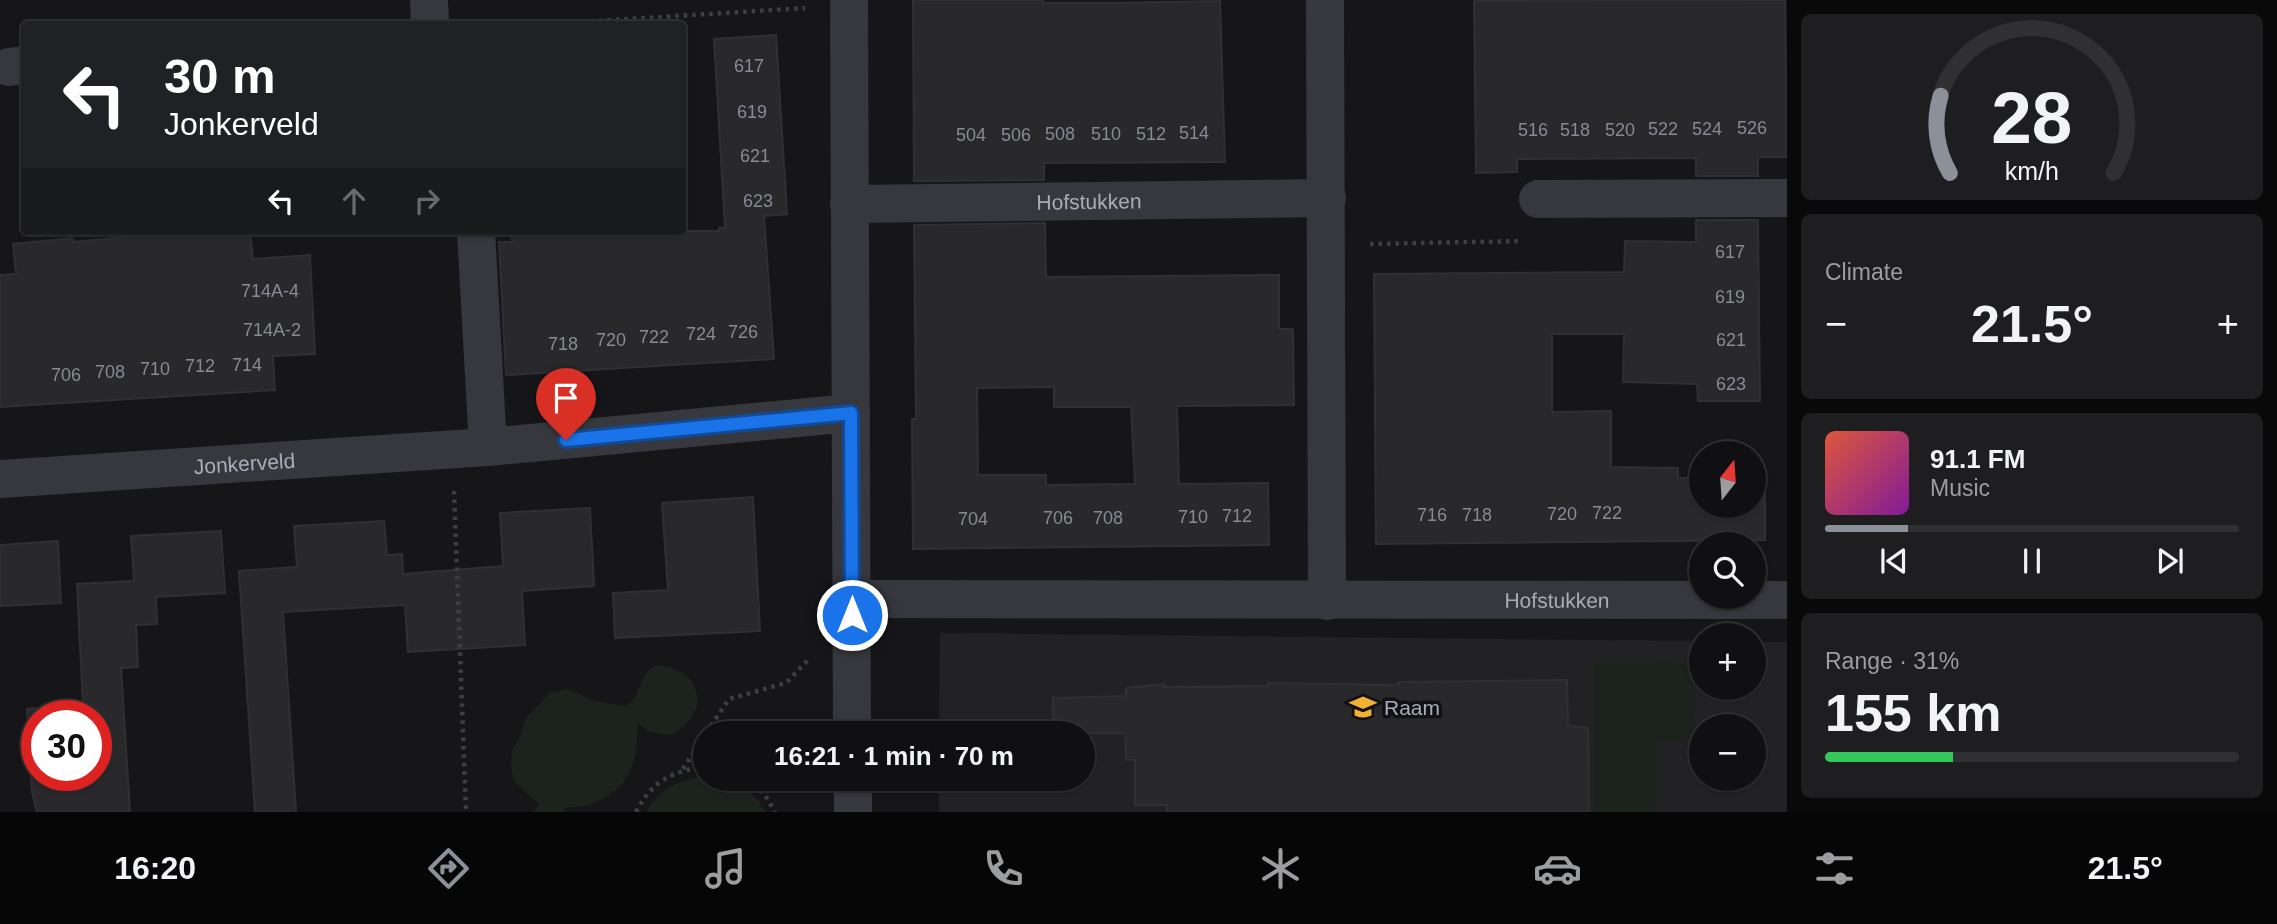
<!DOCTYPE html>
<meta charset="utf-8">
<style>
body{margin:0;font-family:Helvetica,sans-serif;background:#1e1e20;color:#f1f3f6;height:100vh;display:flex;flex-direction:column;font-size:26px;white-space:nowrap}
*{box-sizing:border-box;margin:0}
p{font-size:23px;color:#9c9d9f}
.icon{flex:none;width:38px;height:38px;fill:none;stroke:currentColor;stroke-width:2;stroke-linecap:round;stroke-linejoin:round}
.map{position:relative;flex:1;overflow:hidden}
.side{display:flex;flex-direction:column;gap:14px;padding:14px;background:#09090a;width:490px}
.side>*{flex:none}
.hud{position:absolute;left:21px;top:21px;width:665px;height:214px;border-radius:7px;box-shadow:0 2px 5px #0004,0 0 0 2px #303032;background:#202124;color:#fff;overflow:hidden}
.needle{width:46px;rotate:17deg}
.fabs{position:absolute;left:1689px;top:441px;display:grid;gap:14px}
.fabs a{display:grid;place-items:center;width:77px;height:77px;border-radius:50%;background:#101012;box-shadow:0 2px 5px #0004,0 0 0 2px #303032;font-size:35px}
.speed{position:absolute;left:21px;top:700px;display:flex;gap:14px;font-size:35px;font-weight:700;text-align:center}
.speed>*{display:grid;place-content:center;width:91px;height:91px;border-radius:50%;background:#101012;box-shadow:0 2px 5px #0004,0 0 0 2px #303032;line-height:1}
.speed .limit{border:10px solid #d22;background:#fff;color:#111}
.pin{position:absolute;display:grid;place-items:center;width:60px;height:60px;color:#fff;margin:-72px -30px;border-radius:50% 50% 50% 0;rotate:-45deg;box-shadow:0 0 7px #0007}
.pin .icon{rotate:45deg}
.me{position:absolute;width:77px;margin:-38px;rotate:0deg;stroke-linejoin:round;filter:drop-shadow(0 0 5px #0008)}
.turn{display:flex;align-items:center;gap:24px;height:147px;padding:0 28px;font-size:32px}
.turn .icon{width:91px;height:91px;stroke-width:2.5}
.turn b{display:block;font-size:49px;line-height:60px}
.lanes{display:flex;align-items:center;height:66px;padding:0 28px;background:#0003;justify-content:center;gap:35px;direction:ltr}
.lanes .off{opacity:.35}
.big{font-size:52px;font-weight:700;line-height:1.1}
.side .tile{flex:1;display:flex;flex-direction:column;justify-content:center;gap:10px;min-width:0;padding:0 24px;border-radius:10px;background:#1e1e20}
.side .dial{align-items:center;gap:0}
.dial svg{height:182px;overflow:visible;fill:none;stroke:#303032;stroke-width:7;stroke-linecap:round;text-anchor:middle}
.dial text{fill:#f1f3f6;stroke:none}
.song{display:flex;align-items:center;gap:21px}
.cover{width:84px;height:84px;border-radius:10px;background:linear-gradient(135deg,hsl(10 70% 55%),hsl(290 70% 35%))}
.played{height:7px;border-radius:4px;background:linear-gradient(90deg,#8c9099 20%,#303032 20%)}
.keys{display:flex;justify-content:space-around;direction:ltr}
.heat{display:flex;justify-content:space-between;align-items:center;font-size:38px;direction:ltr}
.charge{height:10px;border-radius:5px;background:linear-gradient(90deg,#34c759 31%,#303032 0)}
.trip{position:absolute;left:693px;top:721px;width:402px;height:70px;border-radius:35px;background:#101012;box-shadow:0 2px 5px #0004,0 0 0 2px #303032;font-weight:700;line-height:70px;text-align:center}
.tabs{display:flex;height:112px;justify-content:space-around;align-items:center;background:#060607;color:#9c9d9f}
.tabs .icon{width:49px;height:49px}
.tabs .active{color:#8c9099}
.tabs b{font-size:32px;color:#f1f3f6}
main{display:flex;flex:1;min-height:0}
.map>svg:first-child{display:block}
.built{fill:#222225;fill-rule:evenodd}
.green{fill:#1c231d}
.building{fill:#29292c;stroke:#303034;stroke-width:2;fill-rule:evenodd}
.lines{fill:none;stroke-linecap:round;stroke-linejoin:round}
.path{stroke:#3d3f44;stroke-width:4.5;stroke-dasharray:3.5 5;stroke-linecap:butt}
.pedestrian{stroke:#37383d;stroke-width:38}
.minor{stroke:#37383d;stroke-width:38}
.route-casing{stroke:#114b97;stroke-width:18}
.route{stroke:#1a73e8;stroke-width:12}
.labels{text-anchor:middle;dominant-baseline:central;stroke-width:7;stroke-linejoin:round;paint-order:stroke}
.number-label{font-size:18px;fill:#888b94}
.street-label{font-size:21px;fill:#a8adb8;stroke:#111113}
.poi-label{font-size:21px;fill:#a8adb8;stroke:#111113;text-anchor:start}
</style>
<main>
<div class="map">
<svg width="1787" height="812" viewBox="0 0 1787 812">
<rect width="100%" height="100%" fill="#161618"/>
<path class="built" d="M940 633 1701 641V688H1754V642H1787V812H939V779H1083V733H939ZM1701 726H1754V779H1701Z"/>
<g class="green">
<polygon points="1692,663 1693,740 1656,740 1656,812 1595,812 1594,664"/>
<path d="M656 665C702 669 713 711 672 735L648 732 638 723C637 758 633 785 597 802 588 807 574 807 564 808L566 812H533L539 804 514 781 511 765 512 750 520 737 525 719 550 693 568 689 594 701 626 706C644 694 635 678 656 665Z"/>
<path d="M705 776V779C734 779 750 786 766 812H646C659 788 680 780 705 776Z"/>
</g>
<g class="building">
<polygon points="913,0 1043,0 1043,3 1110,3 1220,1 1225,162 1044,163 1044,180 914,181"/>
<polygon points="1785,0 1787,157 1758,157 1758,176 1696,176 1696,158 1517,159 1517,172 1476,173 1474,1"/>
<polygon points="776,35 787,214 764,216 774,359 506,375 499,242 512,242 511,231 719,231 719,228 725,228 714,39"/>
<polygon points="1696,220 1758,220 1760,401 1698,401 1697,384 1623,382 1624,334 1552,334 1552,412 1611,411 1611,467 1678,468 1678,478 1701,478 1701,506 1754,506 1754,478 1765,478 1765,540 1376,544 1374,274 1624,272 1625,241 1696,242"/>
<path d="M1045 223 1046 277 1279 275V329H1293L1294 405 1177 406 1179 484 1268 483 1269 545 913 549 912 419H916L914 225ZM1054 387V407H1131L1135 484 1046 485V475H978L977 388Z"/>
<polygon points="186,231 250,231 253,259 310,255 315,354 273,356 275,390 0,407 0,275 16,274 13,244 72,238 73,242"/>
<polygon points="753,497 760,631 615,638 613,593 668,590 662,503"/>
<polygon points="590,508 594,586 522,591 525,645 408,652 405,605 283,612 296,812 255,812 239,571 297,567 294,526 384,521 387,555 402,554 403,574 503,566 500,513"/>
<path d="M221 531 225 593 156 597 157 624 136 625 138 667 121 668 130 812H37L32 792 27 709 83 705 77 584 134 581 131 536ZM37 716H96V775H37Z"/>
<polygon points="58,541 61,603 0,606 0,545"/>
<polygon points="1567,680 1568,726 1588,728 1589,812 1167,812 1167,805 1135,805 1135,760 1126,760 1125,733 1053,733 1053,698 1126,696 1126,688 1165,684 1165,687 1268,686 1268,683 1398,685 1398,682"/>
</g>
<g class="lines">
<g class="path">
<polyline points="548,24 805,8"/>
<polyline points="1370,244 1522,241"/>
<polyline points="454,491 466,812"/>
<polyline points="706,733 729,699 786,683 808,660"/>
<polyline points="683,769 705,735"/>
<polyline points="747,779 765,795 775,812"/>
<path d="M636 812C652 781 672 771 705 767"/>
</g>
<g class="pedestrian">
<polyline points="429,0 430,24"/>
<polyline points="9,67 24,65"/>
<polyline points="1538,199 1787,198"/>
<path id="s1" d="M849 204 1327 198"/>
<polyline points="476,231 488,447"/>
</g>
<g class="minor">
<polyline points="849,0 852,733"/>
<polyline points="1325,0 1327,601"/>
<path id="s2" d="M0 479 488 447 851 413"/>
<path id="s3" d="M852 599 1787 600"/>
<polyline points="853,779 853,812"/>
</g>
</g>
<g class="lines">
<defs>
<polyline id="route" points="566,440 851,413 852,615"/>
</defs>
<use href="#route" class="route-casing"/>
<use href="#route" class="route"/>
</g>
<defs>
<symbol id="school-bare" viewBox="-9 -9 18 18"><path d="M0-5L7-2L0 1L-7-2ZM-4 1L0 2.5L4 1V4Q0 6-4 4Z" fill="#f2b134" stroke="#111113" stroke-width="2.5" paint-order="stroke"/></symbol>
</defs>
<g fill-rule="evenodd">
<use href="#school-bare" x="1344" y="688" width="38" height="38"/>
</g>
<g class="labels">
<g class="number-label">
<text x="749" y="66">617</text>
<text x="752" y="112">619</text>
<text x="1752" y="128">526</text>
<text x="1663" y="129">522</text>
<text x="1707" y="129">524</text>
<text x="1533" y="130">516</text>
<text x="1575" y="130">518</text>
<text x="1620" y="130">520</text>
<text x="1194" y="133">514</text>
<text x="1060" y="134">508</text>
<text x="1106" y="134">510</text>
<text x="1151" y="134">512</text>
<text x="971" y="135">504</text>
<text x="1016" y="135">506</text>
<text x="755" y="156">621</text>
<text x="758" y="201">623</text>
<text x="1730" y="252">617</text>
<text x="270" y="291">714A-4</text>
<text x="1730" y="297">619</text>
<text x="272" y="330">714A-2</text>
<text x="743" y="332">726</text>
<text x="701" y="334">724</text>
<text x="654" y="337">722</text>
<text x="611" y="340">720</text>
<text x="1731" y="340">621</text>
<text x="563" y="344">718</text>
<text x="247" y="365">714</text>
<text x="200" y="366">712</text>
<text x="155" y="369">710</text>
<text x="110" y="372">708</text>
<text x="66" y="375">706</text>
<text x="1731" y="384">623</text>
<text x="1607" y="513">722</text>
<text x="1562" y="514">720</text>
<text x="1432" y="515">716</text>
<text x="1477" y="515">718</text>
<text x="1237" y="516">712</text>
<text x="1193" y="517">710</text>
<text x="1058" y="518">706</text>
<text x="1108" y="518">708</text>
<text x="973" y="519">704</text>
</g>
<g class="street-label">
<text stroke="none"><textPath href="#s1" startOffset="240">Hofstukken</textPath></text>
<text stroke="none"><textPath href="#s2" startOffset="245">Jonkerveld</textPath></text>
<text stroke="none"><textPath href="#s3" startOffset="705">Hofstukken</textPath></text>
</g>
<g class="poi-label">
<text x="1384" y="707">Raam</text>
</g>
</g>
</svg>
<div class="fabs">
<a><svg class="needle" viewBox="-14 -14 28 28"><path d="M0-13l5 13h-10z" fill="#e53935"/><path d="M0 13l5-13h-10z" fill="#9c9d9f"/></svg></a>
<a><svg class="icon" aria-label="search" viewBox="0 0 24 24"><circle cx="10" cy="10" r="6"/><path d="M15 15l6 6"/></svg></a>
<a>+</a>
<a>−</a>
</div>
<div class="speed"><div class="limit">30</div></div>
<div class="pin" style="left:566px;top:440px;background:#d93025"><svg class="icon" aria-label="arrive" viewBox="0 0 24 24"><path d="M6 21V4h12l-3 4 3 4H6"/></svg></div>
<svg class="me" style="left:852px;top:615px" viewBox="-20 -20 40 40"><circle r="17" fill="#1a73e8" stroke="#fff" stroke-width="3"/><path d="M0-11L8 9 0 5-8 9z" fill="#fff"/></svg>
<div class="trip">16:21 · 1 min · 70 m</div>
<div class="hud">
<div class="turn"><svg class="icon" aria-label="left" viewBox="0 0 24 24"><path d="M17 20v-9H6M10 6l-5 5 5 5"/></svg><div><b>30 m</b>Jonkerveld</div></div>
<div class="lanes"><svg class="icon" aria-label="left" viewBox="0 0 24 24"><path d="M17 20v-9H6M10 6l-5 5 5 5"/></svg><svg class="icon off" aria-label="ahead" viewBox="0 0 24 24"><path d="M12 20V5M6 11l6-6 6 6"/></svg><svg class="icon off" aria-label="right" viewBox="0 0 24 24"><path d="M7 20v-9h11M14 6l5 5-5 5"/></svg></div>
</div>
</div>
<section class="side">
<div class="tile dial"><svg viewBox="0 0 100 80">
<path d="M14 69A42 42 0 1 1 86 69"/>
<path d="M14 69A42 42 0 0 1 10 35" stroke="#8c9099"/>
<text x="50" y="56" font-size="32" font-weight="700">28</text>
<text x="50" y="72" font-size="11">km/h</text>
</svg></div>
<div class="tile"><p>Climate</p>
<div class="heat"><a>−</a><b class="big">21.5°</b><a>+</a></div>
</div>
<div class="tile">
<div class="song"><i class="cover"></i><div><b>91.1 FM</b><p>Music</p></div></div>
<div class="played"></div>
<div class="keys"><svg class="icon" aria-label="previous" viewBox="0 0 24 24"><path d="M18 5L8 12l10 7zM5 5v14"/></svg><svg class="icon" aria-label="pause" viewBox="0 0 24 24"><path d="M8 5v14M16 5v14"/></svg><svg class="icon" aria-label="next" viewBox="0 0 24 24"><path d="M6 5l10 7-10 7zM19 5v14"/></svg></div>
</div>
<div class="tile"><p>Range · 31%</p><b class="big">155 km</b><div class="charge"></div></div>
</section>
</main>
<nav class="tabs">
<b>16:20</b>
<svg class="icon active" aria-label="directions" viewBox="0 0 24 24"><path d="M12 3l9 9-9 9-9-9zM9 14v-3h6M13 9l2 2-2 2"/></svg>
<svg class="icon" aria-label="music" viewBox="0 0 24 24"><path d="M9 18V5l10-2v13"/><circle cx="6" cy="18" r="3"/><circle cx="16" cy="16" r="3"/></svg>
<svg class="icon" aria-label="phone" viewBox="0 0 24 24"><path d="M5 4h4l2 5-3 2q2 4 5 5l2-3 5 2v4C11 20 4 13 5 4z"/></svg>
<svg class="icon" aria-label="climate" viewBox="0 0 24 24"><path d="M12 3v18M4 7l16 10M4 17L20 7"/></svg>
<svg class="icon" aria-label="car" viewBox="0 0 24 24"><path d="M5 17H2v-5l4-1 3-4h7l3 4 3 1v5h-3M9 17h6M6 11h13"/><circle cx="7" cy="17" r="2"/><circle cx="17" cy="17" r="2"/></svg>
<svg class="icon" aria-label="filters" viewBox="0 0 24 24"><path d="M4 7h16M4 17h16"/><circle cx="9" cy="7" r="2"/><circle cx="15" cy="17" r="2"/></svg>
<b>21.5°</b>
</nav>
